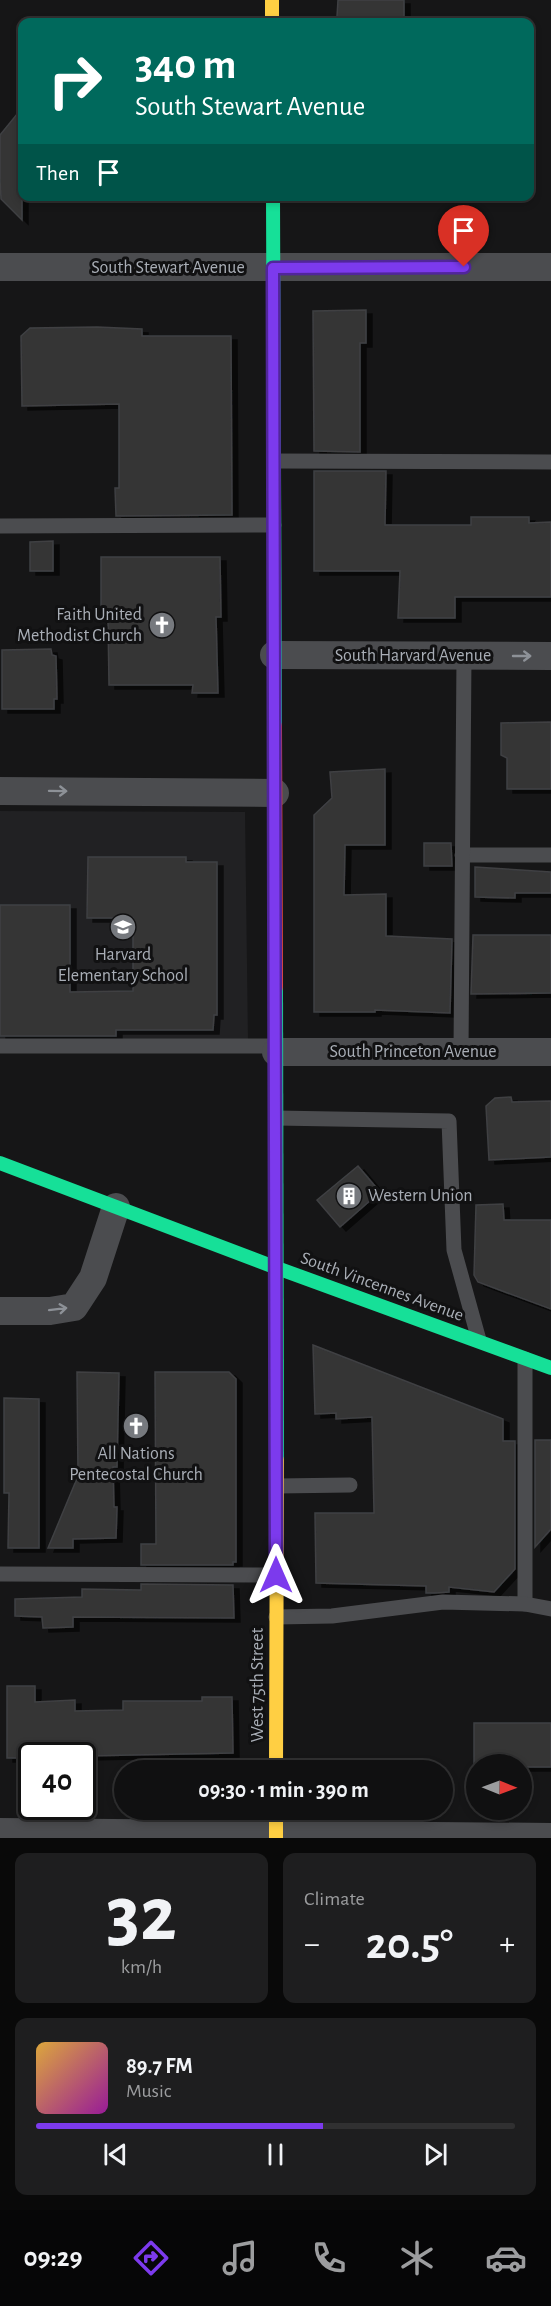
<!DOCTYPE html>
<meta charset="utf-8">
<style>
body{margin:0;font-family:"Alegreya Sans",sans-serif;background:#1e1e1f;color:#f1f3f6;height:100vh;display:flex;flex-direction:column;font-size:22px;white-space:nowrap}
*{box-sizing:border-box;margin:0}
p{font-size:20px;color:#9c9d9f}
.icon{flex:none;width:33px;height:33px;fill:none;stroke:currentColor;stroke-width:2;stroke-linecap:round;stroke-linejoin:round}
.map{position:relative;height:1838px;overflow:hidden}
.side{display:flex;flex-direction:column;gap:15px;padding:15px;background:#090909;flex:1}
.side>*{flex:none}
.hud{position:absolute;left:18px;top:18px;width:516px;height:183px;border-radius:12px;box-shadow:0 3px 9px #0003,0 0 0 2px #303031;background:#00695c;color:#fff;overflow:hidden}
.needle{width:39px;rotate:91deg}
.controls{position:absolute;left:466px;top:1754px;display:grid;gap:12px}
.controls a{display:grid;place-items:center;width:66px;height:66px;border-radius:50%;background:#101011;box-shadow:0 3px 9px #0003,0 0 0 2px #303031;font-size:30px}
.speed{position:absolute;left:18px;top:1742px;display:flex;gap:12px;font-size:30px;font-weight:700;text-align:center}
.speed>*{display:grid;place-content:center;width:78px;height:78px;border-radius:50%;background:#101011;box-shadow:0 3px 9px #0003,0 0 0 2px #303031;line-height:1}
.speed .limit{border:3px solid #111;border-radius:9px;background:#fff;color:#111}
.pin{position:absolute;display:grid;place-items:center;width:51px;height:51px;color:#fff;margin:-62px -26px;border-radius:50% 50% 50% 0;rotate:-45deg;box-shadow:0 0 6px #0007}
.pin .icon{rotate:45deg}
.me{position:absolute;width:66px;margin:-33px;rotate:0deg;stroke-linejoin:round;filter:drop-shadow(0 0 4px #0008)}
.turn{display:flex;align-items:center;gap:21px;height:126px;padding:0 18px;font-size:27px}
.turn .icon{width:78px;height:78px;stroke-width:2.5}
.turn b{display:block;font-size:42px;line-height:51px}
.then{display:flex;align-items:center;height:57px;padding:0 18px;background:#0003;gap:12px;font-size:22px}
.big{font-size:45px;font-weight:700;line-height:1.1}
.side .card{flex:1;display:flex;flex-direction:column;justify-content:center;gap:9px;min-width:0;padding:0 21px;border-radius:12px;background:#1e1e1f}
.side .dial{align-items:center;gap:0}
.dial b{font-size:78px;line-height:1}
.song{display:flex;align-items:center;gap:18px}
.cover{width:72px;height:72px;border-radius:9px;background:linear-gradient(135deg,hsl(40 70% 55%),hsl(300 70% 35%))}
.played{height:6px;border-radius:3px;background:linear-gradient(90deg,#7c3aed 60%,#303031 60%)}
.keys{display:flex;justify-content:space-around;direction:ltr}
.heat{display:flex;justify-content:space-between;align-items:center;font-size:33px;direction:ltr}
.side .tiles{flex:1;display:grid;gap:15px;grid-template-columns:1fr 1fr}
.card:last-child{grid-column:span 2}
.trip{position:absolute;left:114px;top:1760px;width:339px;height:60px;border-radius:30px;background:#101011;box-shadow:0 3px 9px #0003,0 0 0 2px #303031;font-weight:700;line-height:60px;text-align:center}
.tab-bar{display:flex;height:96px;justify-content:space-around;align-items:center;background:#060607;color:#9c9d9f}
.tab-bar .icon{width:42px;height:42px}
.tab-bar .selected{color:#7c3aed}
.tab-bar b{font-size:27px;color:#f1f3f6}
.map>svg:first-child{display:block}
.built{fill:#212123}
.building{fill:#343436;stroke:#3f4043;stroke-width:1.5;filter:url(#shadow)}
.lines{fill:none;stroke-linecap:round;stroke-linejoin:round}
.lane{stroke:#4b4c4f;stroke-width:15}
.street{stroke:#4b4c4f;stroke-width:28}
.fast{stroke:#16e098;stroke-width:14}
.slow{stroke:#ffcf43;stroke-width:14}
.jam{stroke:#f24e42;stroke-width:14}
.oneway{stroke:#8d9197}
.route-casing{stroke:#51269a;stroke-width:15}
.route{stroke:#7c3aed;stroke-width:10}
.labels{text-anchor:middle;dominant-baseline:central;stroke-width:6;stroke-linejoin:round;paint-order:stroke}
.street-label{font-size:18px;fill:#a9aeb6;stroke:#111112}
.poi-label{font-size:18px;fill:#a9aeb6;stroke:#111112}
</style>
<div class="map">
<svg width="551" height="1838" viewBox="0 0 551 1838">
<defs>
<filter id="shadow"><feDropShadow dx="6" dy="4" stdDeviation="0" flood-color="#0009"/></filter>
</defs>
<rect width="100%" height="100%" fill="#161617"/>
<polygon class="built" points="0,811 245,812 248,1041 0,1042"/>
<g class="building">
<polygon points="338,0 404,0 404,22 380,22 380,19 337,17"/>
<polygon points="22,108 22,220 1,199 0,179 0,135"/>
<polygon points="366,310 366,343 360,343 360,452 314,451 313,311"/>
<polygon points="97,327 142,329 142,336 231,336 232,515 116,516 115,488 119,488 119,404 22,406 21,336 30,328"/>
<polygon points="314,471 386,471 385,525 471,525 471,517 529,517 529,523 551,522 551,597 455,597 455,618 398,618 400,571 314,571"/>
<polygon points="53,541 53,571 30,571 30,542"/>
<polygon points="101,557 220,557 221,617 216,617 218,693 192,693 193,685 109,685 108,619 101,619"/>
<polygon points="51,649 52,655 56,656 57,699 54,699 54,709 2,709 2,650"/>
<polygon points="551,722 551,789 507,789 507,758 501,755 501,723"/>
<polygon points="385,769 385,845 345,845 344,895 386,894 386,936 452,939 450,1013 375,1010 375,1012 314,1012 314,815 332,798 330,772"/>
<polygon points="424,843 451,843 452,866 424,866"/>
<polygon points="88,857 186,857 186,862 217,862 217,1015 214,1015 213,1030 116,1030 116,1036 0,1036 0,905 70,905 70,992 133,991 133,918 87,918"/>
<polygon points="475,867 551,872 551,893 515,893 515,898 475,897"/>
<polygon points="473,935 551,935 551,993 471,994"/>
<polygon points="511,1097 512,1102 551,1101 551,1157 489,1160 486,1106 495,1098"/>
<polygon points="358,1166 380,1192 340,1227 317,1200"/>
<polygon points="503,1204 504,1220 551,1220 551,1309 478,1282 474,1275 476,1205"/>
<polygon points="313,1345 503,1419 503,1441 515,1441 515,1569 494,1592 449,1587 449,1592 435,1593 426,1593 426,1586 316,1583 315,1513 374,1513 372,1417 336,1419 336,1413 315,1414"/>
<polygon points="77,1372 119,1373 117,1467 113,1467 114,1507 117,1507 116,1538 73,1539 73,1548 48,1548 78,1476"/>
<polygon points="155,1372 229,1372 236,1379 236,1562 233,1562 233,1565 141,1565 141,1544 156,1544"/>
<polygon points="4,1398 39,1399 39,1548 8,1548 9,1493 4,1493"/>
<polygon points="535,1440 551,1440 551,1529 535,1547"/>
<polygon points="141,1584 233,1585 234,1618 73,1617 73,1627 43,1628 42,1617 15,1616 15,1599 82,1597 82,1589 141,1590"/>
<polygon points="7,1686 35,1686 35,1702 75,1700 75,1711 123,1710 123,1701 202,1701 202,1697 232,1697 233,1753 83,1756 26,1755 23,1758 7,1758"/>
<polygon points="474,1723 551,1723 551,1767 522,1767 522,1764 474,1764"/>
</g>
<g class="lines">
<g class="lane">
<polyline points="274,461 551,462"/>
<polyline points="0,526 274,525"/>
<polyline points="462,855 551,855"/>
<polyline points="0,1046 276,1046"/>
<polyline points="461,1052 464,656"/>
<polyline points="276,1118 449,1121 454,1250 479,1340"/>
<polyline points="525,1359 525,1604"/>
<polyline points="277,1486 350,1485"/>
<polyline points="0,1574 276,1575"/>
<polyline points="276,1617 332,1616 443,1602 525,1604 551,1609"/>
</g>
<g class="street">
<polyline points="0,267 551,267"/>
<polyline points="274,655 551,656"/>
<polyline points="0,791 275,793"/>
<polyline points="276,1052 551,1052"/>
<polyline points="0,1311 50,1311 74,1307 93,1278 116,1207"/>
<polyline points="0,1832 551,1837"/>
</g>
<g class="fast">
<polyline points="273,196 275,726"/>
<polyline points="276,987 277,1460"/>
<polyline points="0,1163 277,1268 551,1368"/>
</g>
<g class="slow">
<polyline points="272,0 272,22"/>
<polyline points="276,1770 277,1460"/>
<polyline points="276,1809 276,1838"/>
</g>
<polyline class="jam" points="275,726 276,987"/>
</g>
<defs><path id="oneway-shaft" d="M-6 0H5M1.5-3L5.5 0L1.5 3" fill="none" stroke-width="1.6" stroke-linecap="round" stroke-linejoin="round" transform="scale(1.5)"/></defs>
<g class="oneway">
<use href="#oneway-shaft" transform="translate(522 656)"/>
<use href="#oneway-shaft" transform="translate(58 791) rotate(1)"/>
<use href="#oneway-shaft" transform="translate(58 1309) rotate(-7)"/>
</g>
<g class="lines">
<defs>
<polyline id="route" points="276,1575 273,268 464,267"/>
</defs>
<use href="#route" class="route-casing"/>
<use href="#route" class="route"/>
</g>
<defs>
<symbol id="church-disc" viewBox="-11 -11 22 22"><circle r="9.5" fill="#76797e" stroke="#111112"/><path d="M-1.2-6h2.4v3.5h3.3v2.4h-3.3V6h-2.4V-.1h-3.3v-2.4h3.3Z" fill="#fff"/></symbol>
<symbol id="school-disc" viewBox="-11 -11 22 22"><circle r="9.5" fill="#76797e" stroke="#111112"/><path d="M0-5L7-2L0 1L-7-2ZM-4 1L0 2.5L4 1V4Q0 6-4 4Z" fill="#fff"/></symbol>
<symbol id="building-disc" viewBox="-11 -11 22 22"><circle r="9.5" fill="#76797e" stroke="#111112"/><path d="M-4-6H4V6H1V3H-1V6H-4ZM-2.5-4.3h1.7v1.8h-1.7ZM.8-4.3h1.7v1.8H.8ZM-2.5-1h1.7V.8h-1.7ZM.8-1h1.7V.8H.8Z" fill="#fff"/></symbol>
</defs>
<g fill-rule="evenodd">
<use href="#church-disc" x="147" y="610" width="30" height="30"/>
<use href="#school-disc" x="108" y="912" width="30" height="30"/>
<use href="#building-disc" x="334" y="1181" width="30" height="30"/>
<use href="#church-disc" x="121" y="1411" width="30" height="30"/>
</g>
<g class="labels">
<g class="street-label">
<text x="168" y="268">South Stewart Avenue</text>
<text x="413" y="656">South Harvard Avenue</text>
<text x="413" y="1052">South Princeton Avenue</text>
<text transform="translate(382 1287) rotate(20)">South Vincennes Avenue</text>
<text transform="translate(258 1685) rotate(-90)">West 75th Street</text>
</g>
<g class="poi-label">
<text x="142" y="615" text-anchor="end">Faith United<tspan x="142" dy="21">Methodist Church</tspan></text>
<text x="123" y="955">Harvard<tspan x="123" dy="21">Elementary School</tspan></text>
<text x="368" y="1196" text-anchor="start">Western Union</text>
<text x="136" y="1454">All Nations<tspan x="136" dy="21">Pentecostal Church</tspan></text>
</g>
</g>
</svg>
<div class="controls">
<a><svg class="needle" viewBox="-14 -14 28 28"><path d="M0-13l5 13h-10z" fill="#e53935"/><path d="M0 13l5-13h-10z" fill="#9c9d9f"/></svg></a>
</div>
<div class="speed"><div class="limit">40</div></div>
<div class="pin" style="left:464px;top:267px;background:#d93025"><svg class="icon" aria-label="arrive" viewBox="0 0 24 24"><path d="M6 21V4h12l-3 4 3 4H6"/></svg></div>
<svg class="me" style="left:276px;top:1575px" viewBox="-20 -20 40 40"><path d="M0-17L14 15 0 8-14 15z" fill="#7c3aed" stroke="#fff" stroke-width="4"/></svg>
<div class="trip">09:30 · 1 min · 390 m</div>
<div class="hud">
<div class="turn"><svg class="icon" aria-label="right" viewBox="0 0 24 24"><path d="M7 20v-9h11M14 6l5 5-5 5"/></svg><div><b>340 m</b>South Stewart Avenue</div></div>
<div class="then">Then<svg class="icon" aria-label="arrive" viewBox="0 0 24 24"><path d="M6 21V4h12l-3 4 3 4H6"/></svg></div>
</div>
</div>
<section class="side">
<div class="tiles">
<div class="card dial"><b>32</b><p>km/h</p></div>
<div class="card"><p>Climate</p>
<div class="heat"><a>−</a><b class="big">20.5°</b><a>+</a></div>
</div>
<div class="card">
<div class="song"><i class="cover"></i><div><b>89.7 FM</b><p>Music</p></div></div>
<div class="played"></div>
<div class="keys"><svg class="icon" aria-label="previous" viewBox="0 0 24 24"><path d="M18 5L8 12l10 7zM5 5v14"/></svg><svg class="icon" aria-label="pause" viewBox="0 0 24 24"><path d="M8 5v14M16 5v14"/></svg><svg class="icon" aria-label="next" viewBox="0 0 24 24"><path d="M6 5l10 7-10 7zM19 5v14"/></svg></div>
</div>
</div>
</section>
<nav class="tab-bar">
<b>09:29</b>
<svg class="icon selected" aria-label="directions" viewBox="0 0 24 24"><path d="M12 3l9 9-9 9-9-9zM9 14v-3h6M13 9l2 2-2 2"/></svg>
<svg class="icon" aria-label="music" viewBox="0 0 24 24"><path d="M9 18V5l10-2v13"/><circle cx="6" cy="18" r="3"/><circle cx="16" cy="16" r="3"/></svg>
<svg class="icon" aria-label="phone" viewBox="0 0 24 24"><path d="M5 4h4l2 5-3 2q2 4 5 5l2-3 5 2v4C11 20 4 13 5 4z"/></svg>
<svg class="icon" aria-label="climate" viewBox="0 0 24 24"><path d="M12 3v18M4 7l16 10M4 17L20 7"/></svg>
<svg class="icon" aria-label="car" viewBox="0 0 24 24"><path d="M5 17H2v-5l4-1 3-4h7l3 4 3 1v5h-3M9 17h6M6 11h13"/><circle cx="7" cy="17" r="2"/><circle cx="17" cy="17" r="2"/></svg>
</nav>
